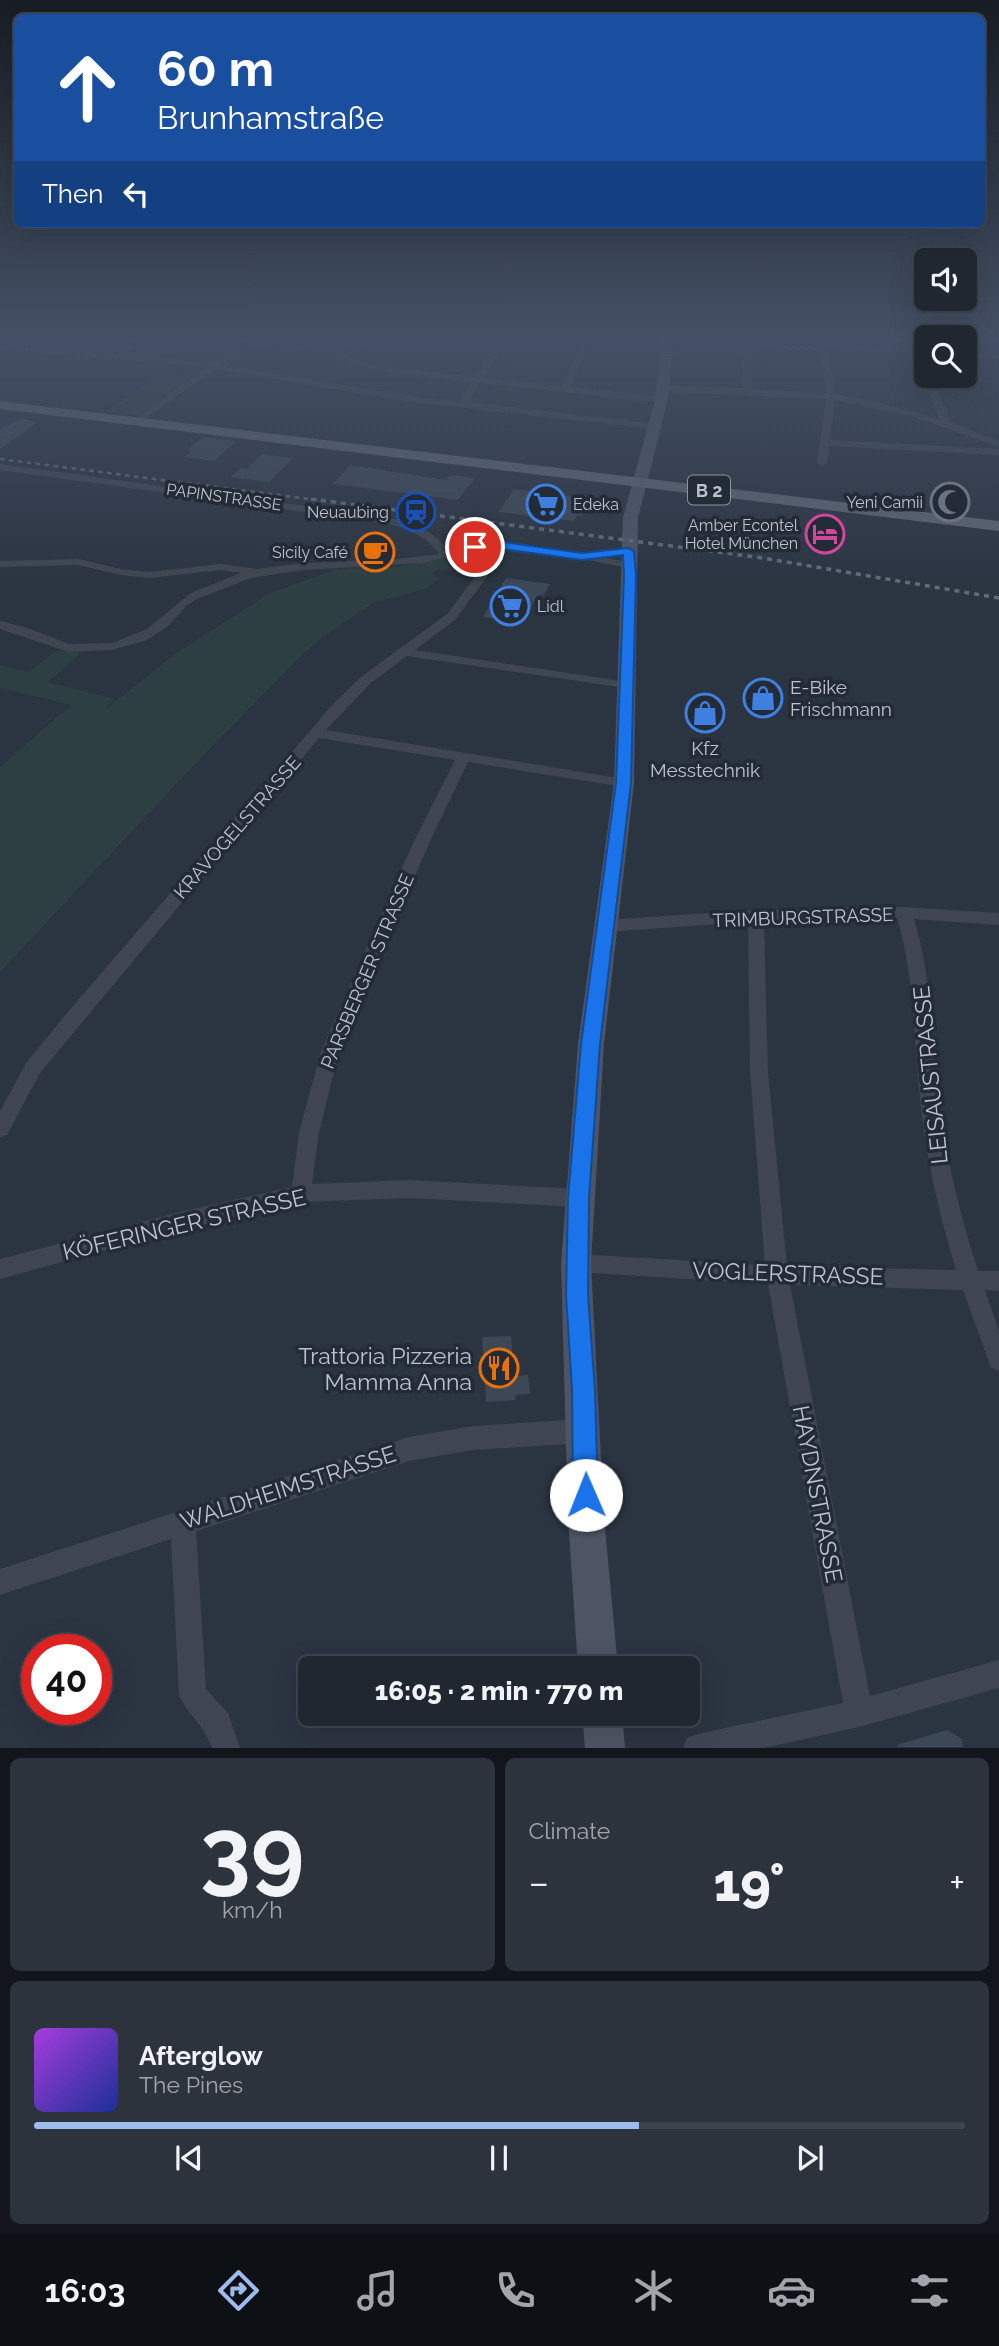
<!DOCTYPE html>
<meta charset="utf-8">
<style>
body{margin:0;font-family:Raleway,sans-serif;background:#2d333d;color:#f1f3f6;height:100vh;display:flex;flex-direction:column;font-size:26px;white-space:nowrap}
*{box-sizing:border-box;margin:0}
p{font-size:23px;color:#a2a5ab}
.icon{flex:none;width:38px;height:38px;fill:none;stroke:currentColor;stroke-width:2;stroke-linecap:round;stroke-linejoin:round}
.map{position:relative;height:1748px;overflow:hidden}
.drawer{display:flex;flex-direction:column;gap:10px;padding:10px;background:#12151b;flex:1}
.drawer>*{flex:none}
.hud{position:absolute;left:14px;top:14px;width:971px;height:214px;border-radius:10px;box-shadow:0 7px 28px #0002,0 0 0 2px #3d444d;background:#1a4fa0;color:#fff;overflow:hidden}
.tools{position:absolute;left:914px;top:248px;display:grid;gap:14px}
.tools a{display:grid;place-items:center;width:63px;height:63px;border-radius:10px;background:#202731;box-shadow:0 7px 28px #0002,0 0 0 2px #3d444d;font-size:35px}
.speed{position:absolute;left:21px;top:1634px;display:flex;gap:14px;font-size:35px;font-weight:700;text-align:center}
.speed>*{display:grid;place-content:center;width:91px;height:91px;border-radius:50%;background:#202731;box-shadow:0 7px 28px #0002,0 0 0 2px #3d444d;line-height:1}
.speed .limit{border:10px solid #d22;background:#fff;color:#111}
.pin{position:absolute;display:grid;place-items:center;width:60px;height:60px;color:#fff;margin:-30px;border:4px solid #fff;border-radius:50%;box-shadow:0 2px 7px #0007}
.me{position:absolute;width:77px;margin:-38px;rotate:359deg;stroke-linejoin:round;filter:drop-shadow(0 0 5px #0008)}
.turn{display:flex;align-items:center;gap:24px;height:147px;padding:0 28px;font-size:32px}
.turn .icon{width:91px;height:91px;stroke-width:2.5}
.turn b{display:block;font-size:49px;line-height:60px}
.then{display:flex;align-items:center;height:66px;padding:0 28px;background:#0003;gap:14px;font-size:26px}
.big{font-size:52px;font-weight:800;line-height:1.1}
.drawer .widget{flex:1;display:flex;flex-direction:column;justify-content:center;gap:10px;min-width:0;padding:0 24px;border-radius:10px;background:#2d333d}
.drawer .dial{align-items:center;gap:0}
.dial b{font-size:91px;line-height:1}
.song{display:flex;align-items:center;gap:21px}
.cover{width:84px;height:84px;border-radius:10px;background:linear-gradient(135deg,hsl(280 70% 55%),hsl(230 70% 35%))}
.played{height:7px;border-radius:4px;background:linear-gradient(90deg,#9ebbee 65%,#3d444d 65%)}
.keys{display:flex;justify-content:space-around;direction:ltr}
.heat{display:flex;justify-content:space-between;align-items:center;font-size:38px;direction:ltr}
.drawer .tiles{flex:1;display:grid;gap:10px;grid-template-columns:1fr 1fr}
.widget:last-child{grid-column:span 2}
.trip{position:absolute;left:298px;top:1656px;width:402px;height:70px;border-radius:10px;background:#202731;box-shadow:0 7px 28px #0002,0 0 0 2px #3d444d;font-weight:800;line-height:70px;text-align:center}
.dock{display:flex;height:112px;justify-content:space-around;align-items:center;background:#0d1014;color:#a2a5ab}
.dock .icon{width:49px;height:49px}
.dock .current{color:#9ebbee}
.dock b{font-size:32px;color:#f1f3f6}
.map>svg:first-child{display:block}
.green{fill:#2d3f42}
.building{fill:#3d4857}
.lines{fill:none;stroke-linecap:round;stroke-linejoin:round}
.street{fill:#3f4651;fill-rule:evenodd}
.secondary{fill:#4d5564;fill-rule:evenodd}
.primary{fill:#5d6571;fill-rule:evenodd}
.rail-far1{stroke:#616a78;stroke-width:2.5;stroke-dasharray:4.5 4.5;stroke-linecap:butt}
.rail{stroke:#616a78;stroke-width:3.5;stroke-dasharray:5 5;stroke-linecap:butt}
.route{fill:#1a73e8;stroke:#114b97;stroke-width:2}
.labels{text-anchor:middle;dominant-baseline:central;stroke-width:7;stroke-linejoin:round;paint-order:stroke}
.far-street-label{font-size:16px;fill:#bcc1cb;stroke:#232b37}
.far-poi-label{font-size:16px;fill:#bcc1cb;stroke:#232b37;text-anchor:end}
.shield{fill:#232b37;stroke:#8e949f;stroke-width:2}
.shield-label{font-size:18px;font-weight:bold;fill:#bcc1cb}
.poi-label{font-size:19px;fill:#bcc1cb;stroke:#232b37;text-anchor:start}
.street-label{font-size:19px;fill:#bcc1cb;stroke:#232b37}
.near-street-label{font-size:23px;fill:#bcc1cb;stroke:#232b37}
.near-poi-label{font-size:23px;fill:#bcc1cb;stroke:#232b37;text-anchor:end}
</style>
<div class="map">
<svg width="999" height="1748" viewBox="0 0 999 1748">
<rect width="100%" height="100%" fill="#2b3441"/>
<g class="green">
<polygon points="194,365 205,367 140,416 104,412 162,374 179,376"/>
<polygon points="494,551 479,575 438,569 432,574 438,579 426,589 373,603 323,637 300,657 196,763 0,972 0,767 71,705 0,688 0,665 29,672 57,650 81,653 48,682 115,699 103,711 171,657 268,594 337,569 398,567 475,552"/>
</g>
<g class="building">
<polygon points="20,419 35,421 32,423 37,423 0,449 0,429"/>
<polygon points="203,437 236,441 214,461 184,457 192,451 187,450"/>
<polygon points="262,454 293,458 269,482 231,477 241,468 247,469"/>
<polygon points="350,465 446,480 450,475 475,478 458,500 333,484"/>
<polygon points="514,489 591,499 582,516 577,515 574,521 499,512"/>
<polygon points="506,578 550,584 543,596 538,595 522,623 483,617"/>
<polygon points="511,1336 514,1376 528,1375 530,1394 515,1395 516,1400 486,1402 482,1337"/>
<polygon points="947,1730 962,1739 963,1747 898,1747 897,1745"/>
</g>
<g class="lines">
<g class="street">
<path d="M136 339H145L125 354 211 363 242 343 312 346 435 339 343 350 345 355 379 367 475 377 499 339H507L483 378 562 386 583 339H591L570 387 663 397 668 400 663 403 480 383 468 402 658 424 660 426 655 429 412 402 215 369 138 424 133 421 135 419 206 368 181 364 0 350V346L115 354ZM242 349 335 351 338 359 378 372 472 382 459 402 412 396 220 365Z"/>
<path d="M743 339H751V342L821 345 820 339H828L829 345 926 348V353L829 350 835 394 877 402 939 419 923 376 926 374V376H931L950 418 947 421 999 441V447L915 417 835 400 830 440 999 449V455L829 446 827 463 822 466 817 463 826 399 665 392 661 389 665 386 743 388V347L669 344 665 342 669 340 743 342ZM751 347 821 350 826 393 752 389Z"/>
<polygon points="964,351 999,352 999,358 964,356"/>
<path d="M0 464 385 517C410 522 434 529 449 552L487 542 582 553 632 563 634 565 628 568 582 559 506 551 455 620 415 650 628 682 635 686 633 689 407 656 371 683 326 730 624 779 631 783 624 787 468 762 431 839 339 1051 319 1133 312 1184 408 1180 579 1189 586 1192 589 1198 586 1204 579 1207 408 1198 301 1202 176 1231 0 1279V1259L176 1213 292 1187 299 1133 321 1051 415 839 455 760 319 738 40 1073 7 1135 0 1137V1111L26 1063 67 1013 333 704 361 677 447 614 496 549 487 548 422 563 303 570 251 578 199 598 187 605 168 626 147 640 112 650 69 652 0 629V621L25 627 69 644 112 643 147 629 191 593 241 573 220 570 150 578 121 575 78 565 0 567V561L78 559 121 569 150 572 220 564 257 569 303 563 398 559 439 554C426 535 406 528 385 523L0 470Z"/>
<path d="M902 907 999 913V925L914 919C931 974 931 1031 937 1088 944 1150 959 1211 978 1271H999V1291L985 1290 999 1331V1371L991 1368 963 1290 790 1285 870 1696 999 1660V1688L859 1727 764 1748H683L687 1738 697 1734 843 1703 768 1284 576 1272 568 1270 565 1263 568 1256 576 1254 765 1265 750 1072 748 922 606 932 598 926 606 920C705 913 803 906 902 907ZM853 918H897C914 974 913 1030 919 1087 924 1150 938 1210 956 1270L787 1266 768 1072 764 921Z"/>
<path d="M584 1419 592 1423 596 1431 592 1439 584 1443 473 1450 409 1461 196 1531 206 1689 228 1713 240 1748H212C204 1724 188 1716 179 1695L171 1539 0 1595V1569L409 1437 473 1426Z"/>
</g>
<g class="secondary">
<polygon points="662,339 674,339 668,399 638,518 634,783 604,1044 591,1263 604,1517 618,1668 578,1668 568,1517 561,1263 578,1044 614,783 623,518 655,399"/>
<polygon points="582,1713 622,1713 625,1748 585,1748"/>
</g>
<polygon class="primary" points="0,401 999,521 999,531 0,409"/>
<polyline class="rail-far1" points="0,459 325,501"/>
<polyline class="rail" points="311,499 763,558 999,598"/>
</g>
<linearGradient id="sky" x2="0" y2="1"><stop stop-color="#181d24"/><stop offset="0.58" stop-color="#445065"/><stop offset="1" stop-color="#445065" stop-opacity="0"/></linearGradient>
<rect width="999" height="584" fill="url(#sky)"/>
<polygon class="route" points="496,541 582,553 628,548 634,551 636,575 631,783 600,1044 589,1198 588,1295 595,1390 598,1495 595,1504 586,1508 577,1504 573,1495 572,1390 566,1295 568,1198 581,1044 616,783 624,575 623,555 582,560 496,548 475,551 470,547"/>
<defs>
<symbol id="mosque-ring" viewBox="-11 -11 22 22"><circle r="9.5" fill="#232b37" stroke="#6b7280" stroke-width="1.5"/><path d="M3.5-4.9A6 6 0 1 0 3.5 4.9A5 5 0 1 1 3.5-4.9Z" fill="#6b7280"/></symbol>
<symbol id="supermarket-ring" viewBox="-11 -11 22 22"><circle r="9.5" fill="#232b37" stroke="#3f7fe0" stroke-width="1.5"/><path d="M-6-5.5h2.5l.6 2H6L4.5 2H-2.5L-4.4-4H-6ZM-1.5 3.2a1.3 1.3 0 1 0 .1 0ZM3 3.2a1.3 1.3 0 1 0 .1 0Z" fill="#3f7fe0"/></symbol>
<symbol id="station-ring" viewBox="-11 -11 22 22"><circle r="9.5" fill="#232b37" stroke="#1a4fb4" stroke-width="1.5"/><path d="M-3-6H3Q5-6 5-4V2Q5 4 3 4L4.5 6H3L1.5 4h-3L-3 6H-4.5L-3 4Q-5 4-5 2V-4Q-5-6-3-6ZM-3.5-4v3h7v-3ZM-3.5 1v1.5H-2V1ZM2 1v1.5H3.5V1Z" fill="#1a4fb4"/></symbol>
<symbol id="hotel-ring" viewBox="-11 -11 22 22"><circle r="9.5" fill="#232b37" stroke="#d1479c" stroke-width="1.5"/><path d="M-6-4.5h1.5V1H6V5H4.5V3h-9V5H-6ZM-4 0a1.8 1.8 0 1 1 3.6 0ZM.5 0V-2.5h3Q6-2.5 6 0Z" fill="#d1479c"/></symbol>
<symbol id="cafe-ring" viewBox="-11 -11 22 22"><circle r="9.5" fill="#232b37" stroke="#e8710a" stroke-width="1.5"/><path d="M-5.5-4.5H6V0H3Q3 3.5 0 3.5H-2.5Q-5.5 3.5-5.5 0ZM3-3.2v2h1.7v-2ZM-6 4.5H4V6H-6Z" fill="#e8710a"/></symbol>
<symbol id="shop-ring" viewBox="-11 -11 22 22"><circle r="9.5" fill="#232b37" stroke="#3f7fe0" stroke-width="1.5"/><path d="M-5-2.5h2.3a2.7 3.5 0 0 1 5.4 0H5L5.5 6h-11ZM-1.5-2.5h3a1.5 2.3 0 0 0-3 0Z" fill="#3f7fe0"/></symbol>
<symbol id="restaurant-ring" viewBox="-11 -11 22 22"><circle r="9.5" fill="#232b37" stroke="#e8710a" stroke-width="1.5"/><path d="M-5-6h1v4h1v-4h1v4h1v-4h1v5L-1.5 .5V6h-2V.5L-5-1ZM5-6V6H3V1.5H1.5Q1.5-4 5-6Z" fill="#e8710a"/></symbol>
</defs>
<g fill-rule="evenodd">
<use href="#mosque-ring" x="928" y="480" width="44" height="44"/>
<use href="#supermarket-ring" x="524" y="482" width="44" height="44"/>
<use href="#station-ring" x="394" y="490" width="44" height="44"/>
<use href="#hotel-ring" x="803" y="512" width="44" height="44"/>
<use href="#cafe-ring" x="353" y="530" width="44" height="44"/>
<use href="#supermarket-ring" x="488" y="584" width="44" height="44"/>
<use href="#shop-ring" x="741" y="676" width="44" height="44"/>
<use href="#shop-ring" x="683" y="691" width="44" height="44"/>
<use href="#restaurant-ring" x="477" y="1346" width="44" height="44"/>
</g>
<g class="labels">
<g class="far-street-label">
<text transform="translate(224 497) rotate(8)">PAPINSTRASSE</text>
</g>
<g class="far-poi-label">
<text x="923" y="502">Yeni Camii</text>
<text x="573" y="504" text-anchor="start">Edeka</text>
<text x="389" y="512">Neuaubing</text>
<text x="798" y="525">Amber Econtel<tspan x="798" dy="18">Hotel München</tspan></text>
<text x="348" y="552">Sicily Café</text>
<text x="537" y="606" text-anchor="start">Lidl</text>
</g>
<rect class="shield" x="688" y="475.5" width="42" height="29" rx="5"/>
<g class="shield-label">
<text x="709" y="490">B 2</text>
</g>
<g class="poi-label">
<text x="790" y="687">E-Bike<tspan x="790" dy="22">Frischmann</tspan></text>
<text x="705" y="748" text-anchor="middle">Kfz<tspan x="705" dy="22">Messtechnik</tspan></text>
</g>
<g class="street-label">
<text transform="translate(237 827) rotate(-49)">KRAVOGELSTRASSE</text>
<text transform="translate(803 917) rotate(-2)">TRIMBURGSTRASSE</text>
<text transform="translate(367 971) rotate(-67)">PARSBERGER STRASSE</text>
</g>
<g class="near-street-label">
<text transform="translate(930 1075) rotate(-96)">LEISAUSTRASSE</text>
<text transform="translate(184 1224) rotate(-13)">KÖFERINGER STRASSE</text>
<text transform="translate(788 1273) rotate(2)">VOGLERSTRASSE</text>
<text transform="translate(288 1487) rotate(-18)">WALDHEIMSTRASSE</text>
<text transform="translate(818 1494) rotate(79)">HAYDNSTRASSE</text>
</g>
<g class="near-poi-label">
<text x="472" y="1355">Trattoria Pizzeria<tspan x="472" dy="26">Mamma Anna</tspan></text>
</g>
</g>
</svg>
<div class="tools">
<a><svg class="icon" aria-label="sound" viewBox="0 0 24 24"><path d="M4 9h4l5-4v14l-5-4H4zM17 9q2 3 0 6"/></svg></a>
<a><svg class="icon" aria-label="search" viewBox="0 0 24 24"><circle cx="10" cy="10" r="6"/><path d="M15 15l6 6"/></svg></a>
</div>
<div class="speed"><div class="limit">40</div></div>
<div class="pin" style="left:475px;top:547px;background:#d93025"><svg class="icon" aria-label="arrive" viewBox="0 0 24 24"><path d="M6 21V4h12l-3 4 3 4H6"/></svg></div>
<svg class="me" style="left:586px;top:1495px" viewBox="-20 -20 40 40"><circle r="19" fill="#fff"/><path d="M0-13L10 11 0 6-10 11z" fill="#1a73e8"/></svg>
<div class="trip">16:05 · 2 min · 770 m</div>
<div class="hud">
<div class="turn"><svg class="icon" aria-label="ahead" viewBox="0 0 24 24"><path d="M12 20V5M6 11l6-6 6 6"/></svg><div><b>60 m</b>Brunhamstraße</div></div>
<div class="then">Then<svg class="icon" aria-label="left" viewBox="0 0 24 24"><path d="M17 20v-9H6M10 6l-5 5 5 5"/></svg></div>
</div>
</div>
<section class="drawer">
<div class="tiles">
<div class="widget dial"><b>39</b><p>km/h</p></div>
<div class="widget"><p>Climate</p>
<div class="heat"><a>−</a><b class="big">19°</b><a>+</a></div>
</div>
<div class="widget">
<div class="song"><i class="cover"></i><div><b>Afterglow</b><p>The Pines</p></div></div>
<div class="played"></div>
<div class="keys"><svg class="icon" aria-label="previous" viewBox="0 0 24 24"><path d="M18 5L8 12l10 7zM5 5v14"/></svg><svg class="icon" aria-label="pause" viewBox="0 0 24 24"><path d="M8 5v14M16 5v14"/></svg><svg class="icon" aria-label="next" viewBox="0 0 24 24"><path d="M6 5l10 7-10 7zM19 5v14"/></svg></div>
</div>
</div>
</section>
<nav class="dock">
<b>16:03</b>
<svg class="icon current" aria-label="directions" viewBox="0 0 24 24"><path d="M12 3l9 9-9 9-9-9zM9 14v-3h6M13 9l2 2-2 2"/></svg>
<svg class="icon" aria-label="music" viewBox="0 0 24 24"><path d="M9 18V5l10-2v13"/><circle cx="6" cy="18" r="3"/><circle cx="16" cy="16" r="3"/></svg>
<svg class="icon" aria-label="phone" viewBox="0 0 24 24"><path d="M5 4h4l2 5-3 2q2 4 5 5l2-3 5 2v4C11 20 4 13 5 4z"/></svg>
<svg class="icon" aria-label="climate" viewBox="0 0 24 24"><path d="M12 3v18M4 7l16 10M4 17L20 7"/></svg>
<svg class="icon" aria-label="car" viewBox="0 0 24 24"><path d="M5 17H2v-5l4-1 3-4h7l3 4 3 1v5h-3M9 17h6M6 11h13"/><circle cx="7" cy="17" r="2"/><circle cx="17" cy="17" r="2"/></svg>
<svg class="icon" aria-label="filters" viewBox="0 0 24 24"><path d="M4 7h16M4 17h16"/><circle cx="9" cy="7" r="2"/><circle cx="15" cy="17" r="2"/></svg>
</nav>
